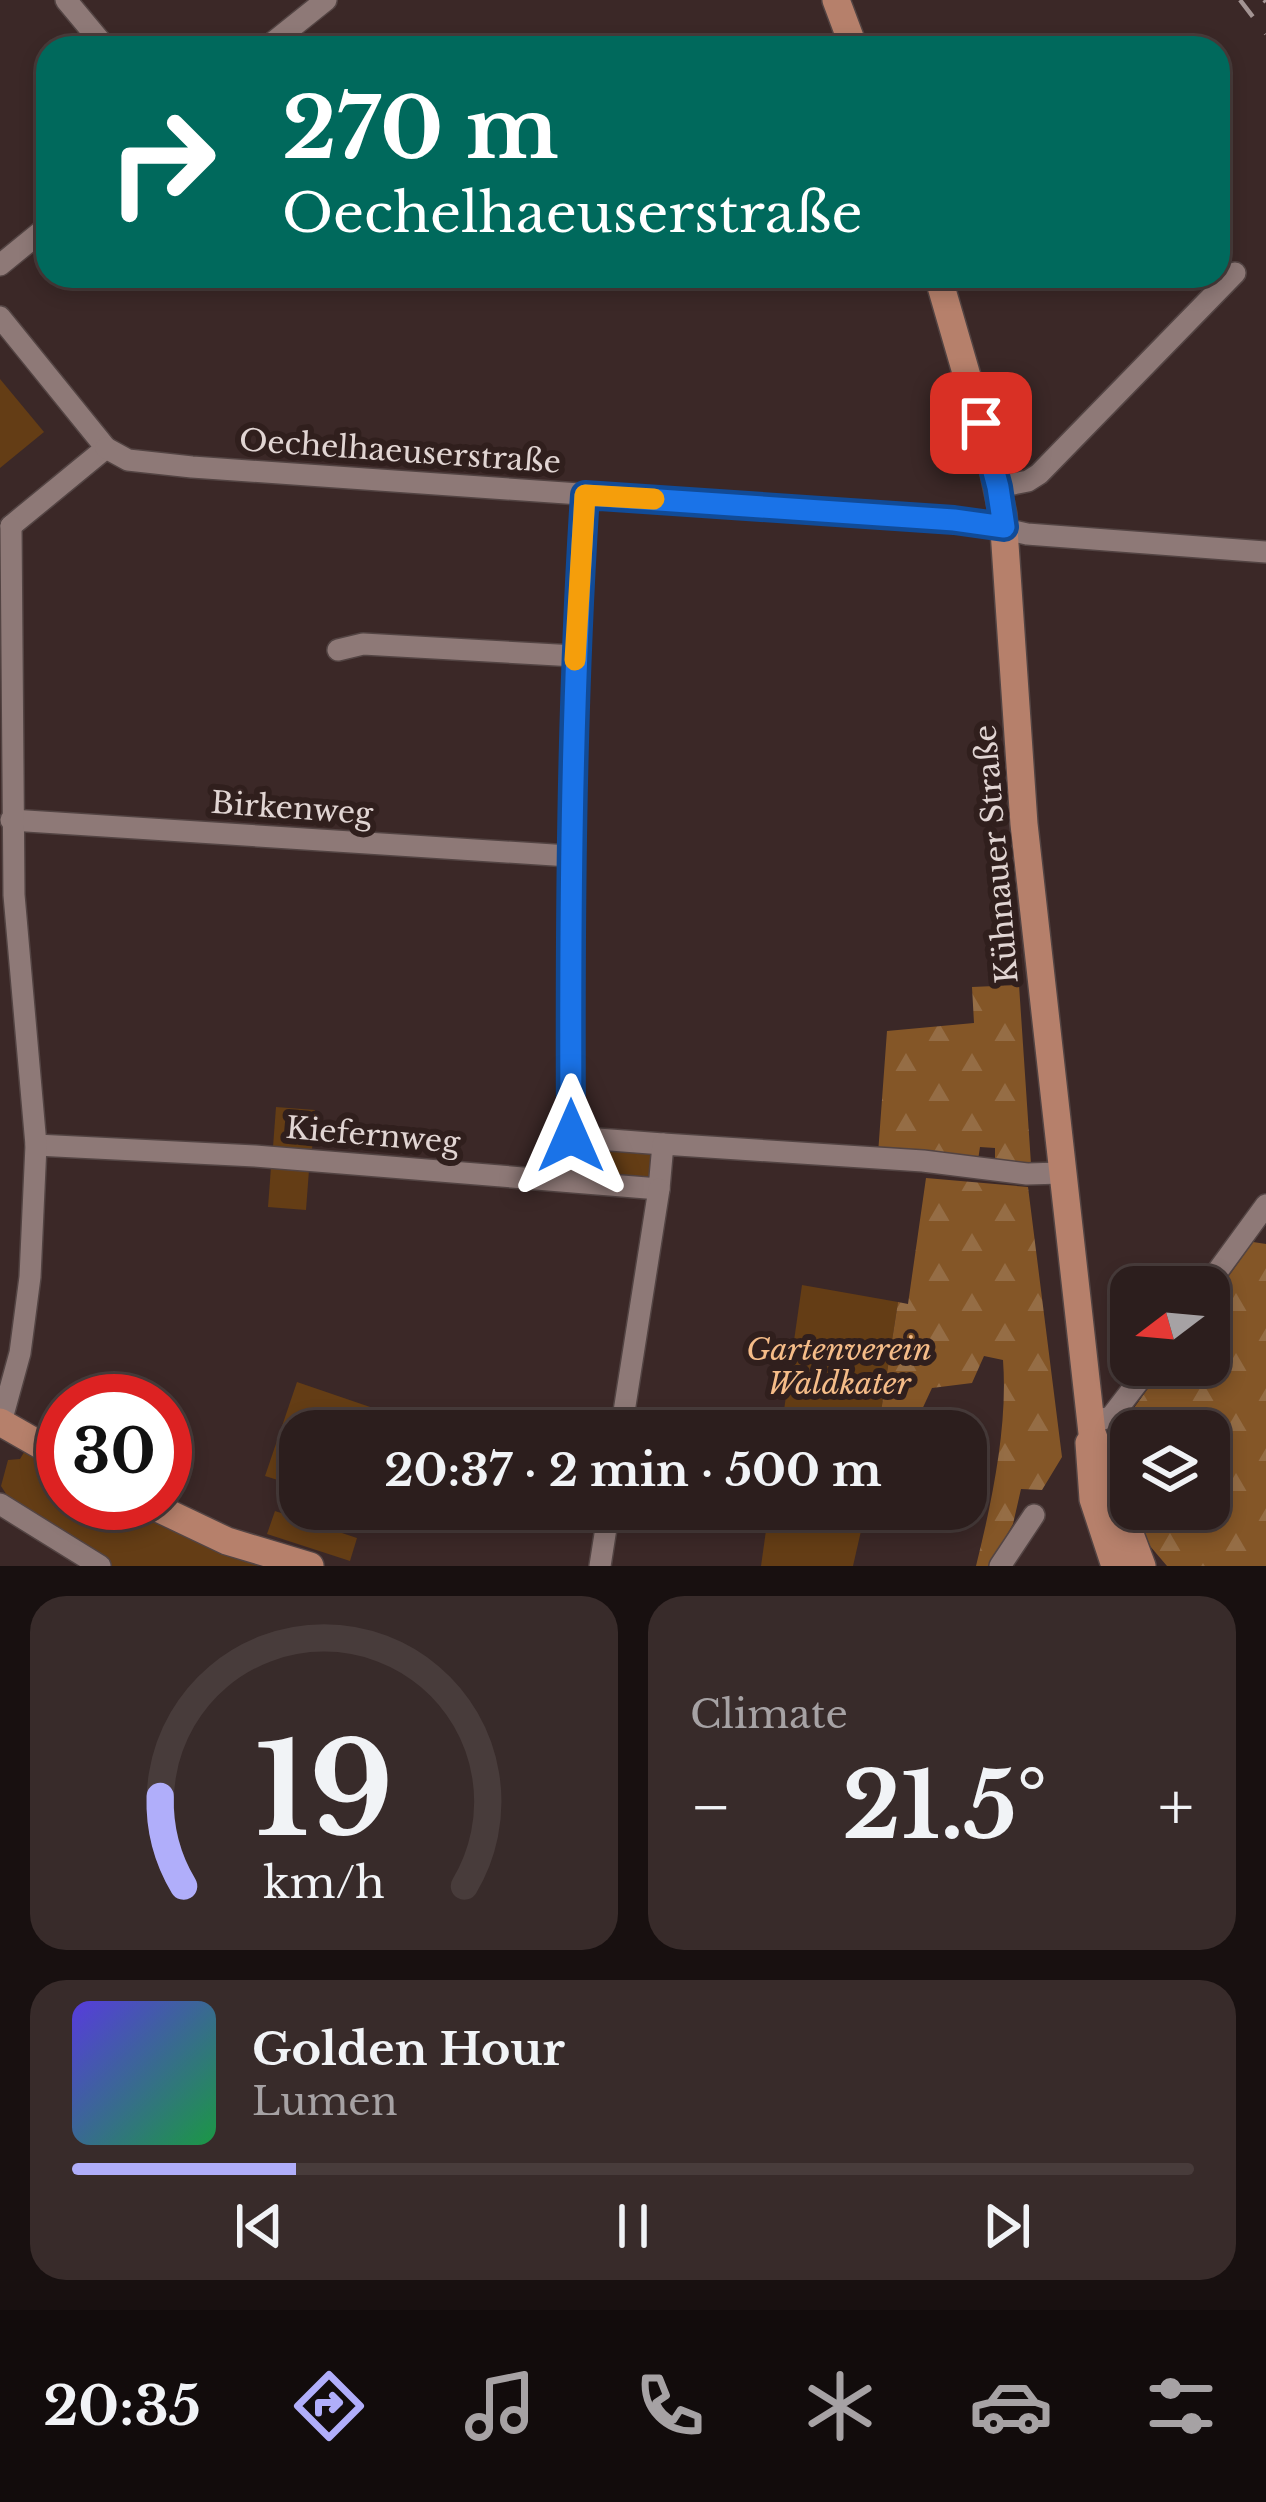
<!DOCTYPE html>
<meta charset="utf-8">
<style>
body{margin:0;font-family:"Libre Baskerville",serif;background:#382b2a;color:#f1f3f6;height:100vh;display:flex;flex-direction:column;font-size:45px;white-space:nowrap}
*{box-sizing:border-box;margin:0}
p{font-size:39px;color:#a6a2a4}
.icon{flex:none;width:66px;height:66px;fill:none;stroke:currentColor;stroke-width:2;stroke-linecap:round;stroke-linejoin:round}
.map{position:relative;height:1566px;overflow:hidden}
.details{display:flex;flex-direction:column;gap:30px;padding:30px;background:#181010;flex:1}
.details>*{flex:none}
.hud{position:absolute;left:36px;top:36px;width:1194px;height:252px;border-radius:36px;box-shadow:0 6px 18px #0003,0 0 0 3px #483c3b;background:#00695c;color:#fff;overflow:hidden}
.needle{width:78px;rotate:254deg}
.fabs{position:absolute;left:1110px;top:1266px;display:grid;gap:24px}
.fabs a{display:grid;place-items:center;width:120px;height:120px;border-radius:24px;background:#2c1e1d;box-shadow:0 6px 18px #0003,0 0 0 3px #483c3b;font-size:60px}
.speed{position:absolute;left:36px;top:1374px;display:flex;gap:24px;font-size:60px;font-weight:700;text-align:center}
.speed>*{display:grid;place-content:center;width:156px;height:156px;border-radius:50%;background:#2c1e1d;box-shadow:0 6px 18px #0003,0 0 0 3px #483c3b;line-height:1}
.speed .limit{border:18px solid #d22;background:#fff;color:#111}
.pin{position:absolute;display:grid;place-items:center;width:102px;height:102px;color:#fff;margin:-51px;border-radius:24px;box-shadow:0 6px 18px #0006}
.me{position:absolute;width:132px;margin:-66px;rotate:0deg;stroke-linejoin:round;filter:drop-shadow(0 0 9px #0008)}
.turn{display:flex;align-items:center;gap:42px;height:252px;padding:0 48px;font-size:54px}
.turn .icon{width:156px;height:156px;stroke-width:2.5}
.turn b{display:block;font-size:84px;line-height:102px}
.big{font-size:90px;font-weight:800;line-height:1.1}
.details .widget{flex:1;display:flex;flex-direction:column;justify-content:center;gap:18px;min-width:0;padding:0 42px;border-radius:36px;background:#382b2a}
.details .dial{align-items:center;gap:0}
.dial svg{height:312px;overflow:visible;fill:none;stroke:#483c3b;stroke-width:7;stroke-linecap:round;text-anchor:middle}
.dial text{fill:#f1f3f6;stroke:none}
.song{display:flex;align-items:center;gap:36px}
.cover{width:144px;height:144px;border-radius:18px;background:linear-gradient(135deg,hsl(250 70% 55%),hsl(140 70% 35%))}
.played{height:12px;border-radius:6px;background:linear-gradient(90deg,#b0aefa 20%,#483c3b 20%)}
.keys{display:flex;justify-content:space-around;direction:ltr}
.heat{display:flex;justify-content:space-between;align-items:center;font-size:66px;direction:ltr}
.details .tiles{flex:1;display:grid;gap:30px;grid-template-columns:1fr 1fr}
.widget:last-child{grid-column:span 2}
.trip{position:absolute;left:279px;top:1410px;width:708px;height:120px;border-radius:36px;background:#2c1e1d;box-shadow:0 6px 18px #0003,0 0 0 3px #483c3b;font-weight:800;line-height:120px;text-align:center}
.tabs{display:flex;height:192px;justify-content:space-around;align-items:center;background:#120c0c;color:#a6a2a4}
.tabs .icon{width:84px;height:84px}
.tabs .on{color:#b0aefa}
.tabs b{font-size:54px;color:#f1f3f6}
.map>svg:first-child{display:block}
.green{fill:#643d15}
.forest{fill:url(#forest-firs)}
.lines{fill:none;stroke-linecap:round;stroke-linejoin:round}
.minor-casing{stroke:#534443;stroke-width:24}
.major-casing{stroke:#534443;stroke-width:30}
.minor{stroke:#8e7977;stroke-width:21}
.major{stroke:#b6806b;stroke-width:27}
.rail{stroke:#a39493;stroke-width:4.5;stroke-dasharray:21 21;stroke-linecap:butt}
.route-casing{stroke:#114b97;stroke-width:30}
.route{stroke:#1a73e8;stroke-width:21}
.slow{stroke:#f59e0b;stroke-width:21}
.labels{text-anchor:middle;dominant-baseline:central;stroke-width:12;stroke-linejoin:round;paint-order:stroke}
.street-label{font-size:30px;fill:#e1d5d3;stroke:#301f1d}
.park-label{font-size:30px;font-style:italic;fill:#f5bc88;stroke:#301f1d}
</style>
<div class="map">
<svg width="1266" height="1566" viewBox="0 0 1266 1566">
<defs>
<pattern id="forest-firs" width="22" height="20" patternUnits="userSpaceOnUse" patternTransform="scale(3)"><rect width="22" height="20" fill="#845627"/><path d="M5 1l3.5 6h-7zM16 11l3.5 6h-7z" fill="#956d45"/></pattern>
</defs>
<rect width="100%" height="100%" fill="#3b2827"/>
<g class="green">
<polygon points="0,379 44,432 0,468"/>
<polygon points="276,1107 315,1110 312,1150 273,1147"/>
<polygon points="578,1142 656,1149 653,1184 575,1177"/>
<polygon points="271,1167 309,1170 306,1210 268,1207"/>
<polygon points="802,1285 898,1302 878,1431 781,1431"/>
<polygon points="297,1382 414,1422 411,1431 300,1431 300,1487 265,1476"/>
<polygon points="26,1449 63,1469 63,1503 127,1503 159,1520 276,1566 106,1566 10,1500 1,1486 8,1460 20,1459"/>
<polygon points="769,1509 866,1509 853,1566 761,1566"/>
<polygon points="275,1511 357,1538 350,1561 267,1534"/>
</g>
<g class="forest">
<polygon points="1019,985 1031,1164 995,1162 995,1148 980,1147 978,1160 878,1154 887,1031 974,1023 972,987"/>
<path d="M926 1178 1028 1187 1062 1457 1042 1490 1021 1489 1013 1524 989 1566H976C992 1501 1008 1427 1003 1360L984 1356 972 1383 932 1388 912 1431H878L898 1302 908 1304Z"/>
<polygon points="1253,1242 1266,1244 1266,1566 1167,1566 1150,1546 1136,1509 1209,1509 1209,1431 1131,1431 1131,1497 1118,1430 1165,1365 1209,1365 1209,1304"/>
</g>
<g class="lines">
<defs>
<g id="minor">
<polyline points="66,0 106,48"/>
<polyline points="266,48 326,0"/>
<polyline points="0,265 48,226"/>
<polyline points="0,317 106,448 11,526"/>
<polyline points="106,448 128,460 192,467 968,521 1027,534 1266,552"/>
<polyline points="998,487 1028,481 1039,474 1235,273"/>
<polyline points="338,650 363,644 575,656"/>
<polyline points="11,820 569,856"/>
<polyline points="571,1137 663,1144"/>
<polyline points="36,1145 255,1156 659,1189 663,1144 923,1161 1027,1174 1061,1173"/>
<path d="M567 1181 571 1137C570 922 571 709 585 495"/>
<polyline points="1206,1287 1266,1205"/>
<polyline points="1090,1422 1111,1417 1151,1365"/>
<polyline points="0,1426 20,1353 30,1277 36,1145 14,895 11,526"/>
<polyline points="621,1431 659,1189"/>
<polyline points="0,1504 100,1566"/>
<polyline points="600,1566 609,1509"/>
<polyline points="1000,1566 1034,1515"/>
</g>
<g id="major">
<polyline points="836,0 854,48"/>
<polyline points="938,276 991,459 1003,515 1024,824 1092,1433 1142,1566"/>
<polyline points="0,1422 63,1458"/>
<polyline points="1089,1443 1093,1499 1115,1566"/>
<polyline points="147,1503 227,1541 310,1566"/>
</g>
</defs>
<use href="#minor" class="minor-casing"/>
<use href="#major" class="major-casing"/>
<use href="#minor" class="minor"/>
<use href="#major" class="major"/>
<g class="rail">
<polyline points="1240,0 1266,34"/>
<polyline points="1264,0 1266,2"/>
</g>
</g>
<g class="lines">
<defs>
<path id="route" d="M571 1136C570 922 571 709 585 495L954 520 1004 527 998 487 981 423"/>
</defs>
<use href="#route" class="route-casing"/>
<use href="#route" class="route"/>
<polyline class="slow" points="575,660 585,495 654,499"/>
</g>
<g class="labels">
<g class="street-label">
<text transform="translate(400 451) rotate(4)">Oechelhaeuserstraße</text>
<text transform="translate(292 808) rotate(4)">Birkenweg</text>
<text transform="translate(996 854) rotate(-95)">Kühnauer Straße</text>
<text transform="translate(373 1135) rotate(5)">Kiefernweg</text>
</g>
<g class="park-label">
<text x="839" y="1349">Gartenverein<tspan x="839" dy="34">Waldkater</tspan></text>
</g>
</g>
</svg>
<div class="fabs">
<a><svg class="needle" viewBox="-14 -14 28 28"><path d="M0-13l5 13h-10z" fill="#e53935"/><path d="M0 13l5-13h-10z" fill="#a6a2a4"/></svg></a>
<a><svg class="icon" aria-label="layers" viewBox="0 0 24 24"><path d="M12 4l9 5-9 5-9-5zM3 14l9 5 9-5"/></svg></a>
</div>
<div class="speed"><div class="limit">30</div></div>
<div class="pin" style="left:981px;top:423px;background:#d93025"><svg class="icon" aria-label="arrive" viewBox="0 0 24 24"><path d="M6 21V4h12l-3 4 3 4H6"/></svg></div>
<svg class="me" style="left:571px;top:1136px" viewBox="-20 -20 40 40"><path d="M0-17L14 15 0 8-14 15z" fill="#1a73e8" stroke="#fff" stroke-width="4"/></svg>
<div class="trip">20:37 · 2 min · 500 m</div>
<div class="hud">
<div class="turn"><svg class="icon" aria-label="right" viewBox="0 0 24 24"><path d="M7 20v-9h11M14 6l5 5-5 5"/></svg><div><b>270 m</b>Oechelhaeuserstraße</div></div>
</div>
</div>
<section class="details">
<div class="tiles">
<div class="widget dial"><svg viewBox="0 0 100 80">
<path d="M14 69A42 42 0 1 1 86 69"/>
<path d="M14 69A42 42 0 0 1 8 46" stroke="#b0aefa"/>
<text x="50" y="56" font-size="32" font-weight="700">19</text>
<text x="50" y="72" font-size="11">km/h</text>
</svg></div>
<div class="widget"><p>Climate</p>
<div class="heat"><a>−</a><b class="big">21.5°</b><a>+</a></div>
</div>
<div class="widget">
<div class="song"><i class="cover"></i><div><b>Golden Hour</b><p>Lumen</p></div></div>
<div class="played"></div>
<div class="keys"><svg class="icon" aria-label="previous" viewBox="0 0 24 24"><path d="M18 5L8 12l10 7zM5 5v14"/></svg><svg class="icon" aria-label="pause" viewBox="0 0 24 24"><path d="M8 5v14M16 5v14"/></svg><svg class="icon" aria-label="next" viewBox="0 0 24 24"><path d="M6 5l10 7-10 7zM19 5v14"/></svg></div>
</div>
</div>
</section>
<nav class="tabs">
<b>20:35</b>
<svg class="icon on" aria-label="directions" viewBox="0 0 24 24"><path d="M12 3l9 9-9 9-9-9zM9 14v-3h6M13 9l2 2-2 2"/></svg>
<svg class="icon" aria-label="music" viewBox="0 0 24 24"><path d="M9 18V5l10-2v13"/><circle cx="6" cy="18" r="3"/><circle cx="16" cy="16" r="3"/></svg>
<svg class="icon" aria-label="phone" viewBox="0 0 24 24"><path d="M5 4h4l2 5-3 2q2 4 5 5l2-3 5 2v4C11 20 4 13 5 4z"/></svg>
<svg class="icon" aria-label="climate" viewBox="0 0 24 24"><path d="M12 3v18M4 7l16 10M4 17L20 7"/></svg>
<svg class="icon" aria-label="car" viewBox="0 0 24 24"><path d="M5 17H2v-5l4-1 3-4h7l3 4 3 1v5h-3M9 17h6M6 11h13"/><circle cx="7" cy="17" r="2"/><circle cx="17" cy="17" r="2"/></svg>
<svg class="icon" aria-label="filters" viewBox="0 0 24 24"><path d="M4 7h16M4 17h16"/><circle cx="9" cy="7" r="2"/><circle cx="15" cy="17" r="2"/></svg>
</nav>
